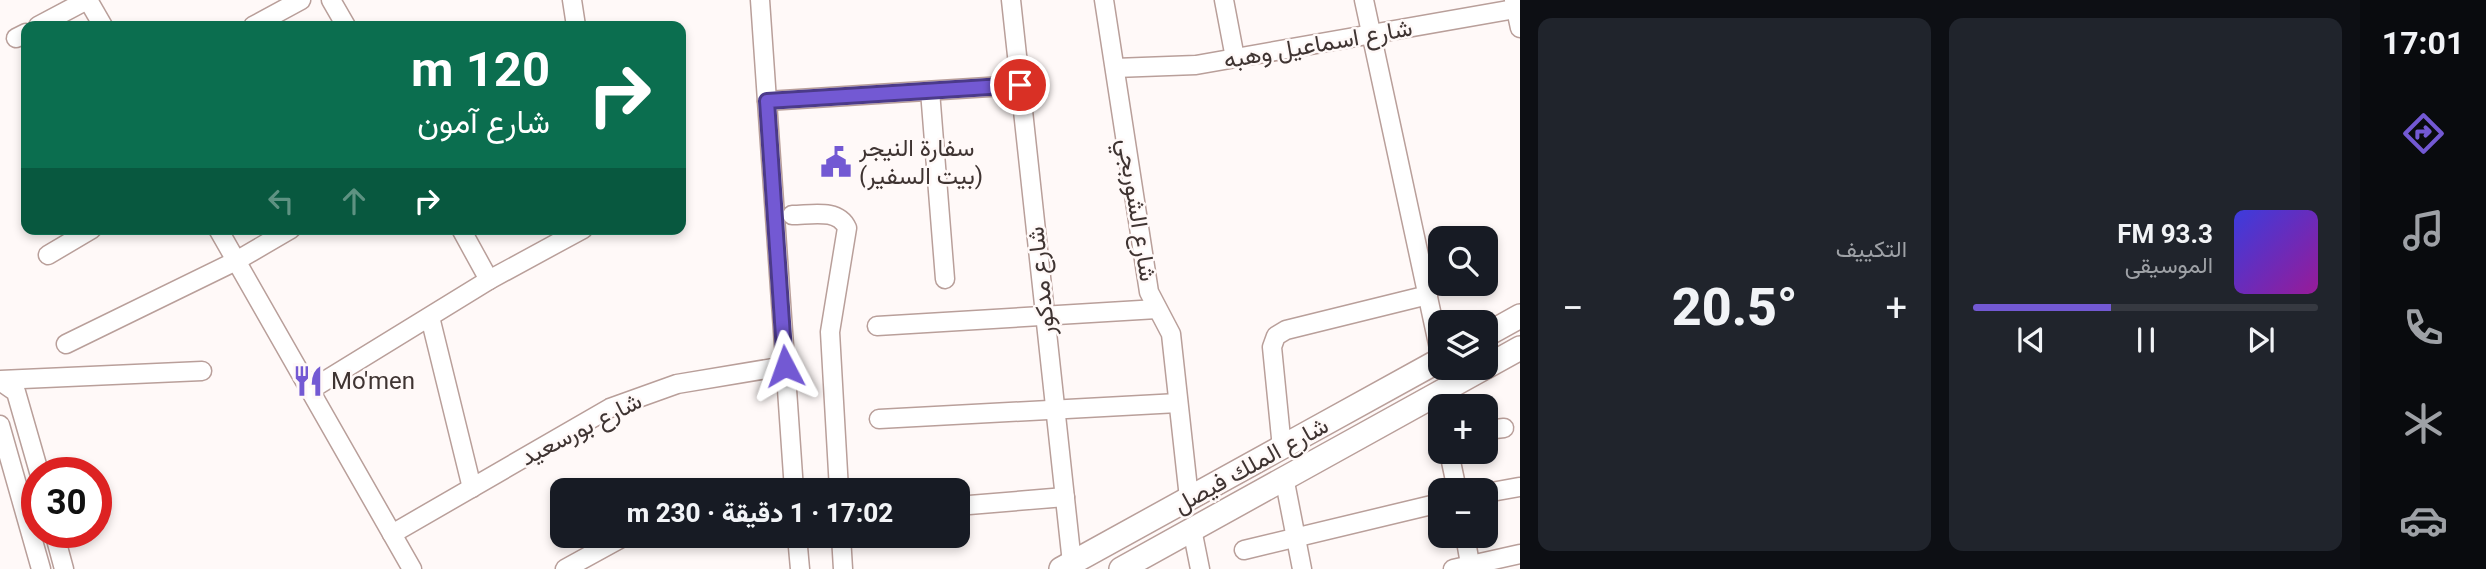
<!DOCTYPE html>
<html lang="ar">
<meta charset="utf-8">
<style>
body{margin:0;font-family:Roboto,Vazirmatn,sans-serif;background:#20242c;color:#f1f3f6;direction:rtl;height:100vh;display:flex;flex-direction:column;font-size:26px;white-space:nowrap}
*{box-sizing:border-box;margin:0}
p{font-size:23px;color:#9ea1a6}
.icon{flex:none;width:38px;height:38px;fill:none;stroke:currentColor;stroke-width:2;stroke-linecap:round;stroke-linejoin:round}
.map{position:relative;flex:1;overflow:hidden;direction:ltr}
.drawer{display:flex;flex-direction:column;gap:18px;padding:18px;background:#0d0f14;width:840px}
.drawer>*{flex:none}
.top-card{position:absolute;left:21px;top:21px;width:665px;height:214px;border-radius:14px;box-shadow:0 4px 10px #0003;direction:rtl;background:#0b6e4f;color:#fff;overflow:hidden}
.controls{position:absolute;left:1428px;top:226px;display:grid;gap:14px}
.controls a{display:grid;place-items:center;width:70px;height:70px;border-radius:14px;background:#171b24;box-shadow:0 4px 10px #0003;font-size:35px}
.speed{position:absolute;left:21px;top:457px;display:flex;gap:14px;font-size:35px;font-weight:700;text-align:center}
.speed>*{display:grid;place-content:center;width:91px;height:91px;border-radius:50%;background:#171b24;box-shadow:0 4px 10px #0003;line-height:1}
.speed .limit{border:10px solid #d22;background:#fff;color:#111}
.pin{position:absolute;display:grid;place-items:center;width:60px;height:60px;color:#fff;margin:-30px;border:4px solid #fff;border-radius:50%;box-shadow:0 2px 7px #0007}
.me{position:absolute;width:77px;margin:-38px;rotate:356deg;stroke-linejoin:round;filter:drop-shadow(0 0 5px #0008)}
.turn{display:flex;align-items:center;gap:24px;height:147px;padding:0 21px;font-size:32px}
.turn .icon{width:91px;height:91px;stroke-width:2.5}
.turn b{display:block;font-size:49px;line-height:60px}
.lanes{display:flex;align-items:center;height:66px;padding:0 21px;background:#0003;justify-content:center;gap:35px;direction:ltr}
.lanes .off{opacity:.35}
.big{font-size:52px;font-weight:800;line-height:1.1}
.drawer .tile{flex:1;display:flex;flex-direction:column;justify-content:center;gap:10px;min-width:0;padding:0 24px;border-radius:14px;background:#20242c}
.song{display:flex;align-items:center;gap:21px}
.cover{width:84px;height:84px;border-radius:10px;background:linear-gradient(135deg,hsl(240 70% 55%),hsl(300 70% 35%))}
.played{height:7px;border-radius:4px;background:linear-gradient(90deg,#7359d3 40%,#363941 40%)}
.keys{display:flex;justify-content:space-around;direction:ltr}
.heat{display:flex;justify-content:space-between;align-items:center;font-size:38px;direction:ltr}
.drawer .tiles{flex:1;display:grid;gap:18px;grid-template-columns:repeat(2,1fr)}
.trip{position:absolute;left:550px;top:478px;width:420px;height:70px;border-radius:14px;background:#171b24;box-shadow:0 4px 10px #0003;font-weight:800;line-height:70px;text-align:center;direction:rtl}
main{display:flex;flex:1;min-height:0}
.tabs{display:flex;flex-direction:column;width:126px;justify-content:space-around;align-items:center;background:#090b0e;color:#9ea1a6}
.tabs .icon{width:49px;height:49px}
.tabs .selected{color:#7359d3}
.tabs b{font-size:32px;color:#f1f3f6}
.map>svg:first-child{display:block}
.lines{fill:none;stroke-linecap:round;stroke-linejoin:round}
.minor-casing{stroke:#b99f9a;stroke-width:21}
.major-casing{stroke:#b99f9a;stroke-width:26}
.minor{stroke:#fff;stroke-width:18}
.major{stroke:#fff;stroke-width:23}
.route-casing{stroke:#4b3a89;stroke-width:18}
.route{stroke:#7359d3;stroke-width:12}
.labels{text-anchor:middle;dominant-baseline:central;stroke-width:5;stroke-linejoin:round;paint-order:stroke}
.street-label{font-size:24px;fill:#3f3432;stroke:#fff9f8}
.poi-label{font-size:24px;fill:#3f3432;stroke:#fff9f8;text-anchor:start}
</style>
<main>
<nav class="tabs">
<b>17:01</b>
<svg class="icon selected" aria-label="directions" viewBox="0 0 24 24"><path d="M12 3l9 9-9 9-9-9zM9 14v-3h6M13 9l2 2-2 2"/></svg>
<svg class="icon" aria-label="music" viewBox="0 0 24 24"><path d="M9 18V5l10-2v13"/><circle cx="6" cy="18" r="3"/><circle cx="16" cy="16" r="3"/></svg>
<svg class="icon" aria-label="phone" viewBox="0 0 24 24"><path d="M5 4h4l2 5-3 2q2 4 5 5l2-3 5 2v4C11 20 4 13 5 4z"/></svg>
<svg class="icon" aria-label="climate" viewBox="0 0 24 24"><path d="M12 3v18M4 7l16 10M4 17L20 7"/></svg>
<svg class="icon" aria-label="car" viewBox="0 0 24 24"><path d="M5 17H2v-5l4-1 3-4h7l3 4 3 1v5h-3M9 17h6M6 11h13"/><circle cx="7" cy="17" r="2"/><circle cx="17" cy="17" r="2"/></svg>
</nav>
<section class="drawer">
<div class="tiles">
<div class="tile">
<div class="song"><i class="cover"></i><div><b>93.3 FM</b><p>الموسيقى</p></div></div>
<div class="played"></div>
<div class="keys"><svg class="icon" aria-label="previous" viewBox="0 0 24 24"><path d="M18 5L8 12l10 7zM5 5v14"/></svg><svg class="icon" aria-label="pause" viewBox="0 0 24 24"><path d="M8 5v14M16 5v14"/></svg><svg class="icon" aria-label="next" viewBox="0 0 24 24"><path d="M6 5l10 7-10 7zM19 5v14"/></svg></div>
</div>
<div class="tile"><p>التكييف</p>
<div class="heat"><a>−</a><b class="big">20.5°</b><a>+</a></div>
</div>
</div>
</section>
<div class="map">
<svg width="1520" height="569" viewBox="0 0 1520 569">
<rect width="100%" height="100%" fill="#fff9f8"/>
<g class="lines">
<defs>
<g id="minor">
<polyline points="88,0 103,26"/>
<polyline points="331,0 346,26"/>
<polyline points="572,0 576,26"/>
<polyline points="760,0 794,490"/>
<polyline points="1011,0 1072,563"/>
<polyline points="1104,0 1149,292 1171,334 1189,498"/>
<polyline points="1224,0 1235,58"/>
<polyline points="1364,0 1440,353"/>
<polyline points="1514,0 1520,28"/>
<polyline points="38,26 87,0"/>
<polyline points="253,26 301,0"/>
<polyline points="16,38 26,33"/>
<polyline points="1115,68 1196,65 1520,8"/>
<polyline points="930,91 945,279"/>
<polyline points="767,101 1020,85"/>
<path d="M792 215C811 215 838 208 847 228L830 332 839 490"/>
<polyline points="218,229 412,569"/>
<polyline points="461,229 489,280"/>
<polyline points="48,255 92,229"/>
<polyline points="430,317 472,488"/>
<polyline points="877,326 1157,309"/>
<polyline points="66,344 236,261 291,229"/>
<polyline points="0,380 202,371"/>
<polyline points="0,381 16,392 39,472"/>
<polyline points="310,390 489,280 583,229"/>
<polyline points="879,419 1178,403"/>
<polyline points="0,425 41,569"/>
<polyline points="1486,430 1504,428"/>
<polyline points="1282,448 1272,347 1276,336 1286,330 1428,295"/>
<polyline points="1449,452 1457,490"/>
<polyline points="1284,477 1302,569"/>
<polyline points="1486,493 1519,487"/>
<polyline points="957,506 1065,497"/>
<polyline points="1192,529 1200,569"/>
<polyline points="54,532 64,569"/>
<polyline points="392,534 610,408 677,384 785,366"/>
<polyline points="797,536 800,569"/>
<polyline points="841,536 843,569"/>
<polyline points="1465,536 1471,569"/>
<polyline points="1244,550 1440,503"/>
<polyline points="565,569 625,536"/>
<polyline points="1453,569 1520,554"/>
</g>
<g id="major">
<polyline points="1486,335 1520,316"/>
<polyline points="1486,367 1520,348"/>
<polyline points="1061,569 1440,360"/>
<polyline points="1121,569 1484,368"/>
</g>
</defs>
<use href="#minor" class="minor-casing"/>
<use href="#major" class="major-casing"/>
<use href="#minor" class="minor"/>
<use href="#major" class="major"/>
</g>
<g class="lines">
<defs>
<polyline id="route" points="785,366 767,101 1020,85"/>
</defs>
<use href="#route" class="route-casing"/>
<use href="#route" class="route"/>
</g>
<defs>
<symbol id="civic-bare" viewBox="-9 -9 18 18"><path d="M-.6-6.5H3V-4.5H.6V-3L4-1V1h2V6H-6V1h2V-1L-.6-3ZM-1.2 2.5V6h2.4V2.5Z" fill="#7359d3" stroke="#fff9f8" stroke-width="2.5" paint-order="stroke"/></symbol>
<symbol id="restaurant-bare" viewBox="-9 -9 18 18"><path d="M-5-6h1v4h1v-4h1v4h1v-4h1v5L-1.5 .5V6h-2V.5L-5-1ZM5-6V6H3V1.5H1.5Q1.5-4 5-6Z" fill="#7359d3" stroke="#fff9f8" stroke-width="2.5" paint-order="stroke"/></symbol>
</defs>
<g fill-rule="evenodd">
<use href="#civic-bare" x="814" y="140" width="44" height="44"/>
<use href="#restaurant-bare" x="286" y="359" width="44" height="44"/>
</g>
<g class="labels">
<g class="street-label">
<text transform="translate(1318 44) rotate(-10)">شارع اسماعيل وهبه</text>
<text transform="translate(1137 210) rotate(81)">شارع الشوربجي</text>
<text transform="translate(1041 281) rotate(-96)">شارع مدكور</text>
<text transform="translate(581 429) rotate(-27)">شارع بورسعيد</text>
<text transform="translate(1251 465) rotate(-29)">شارع الملك فيصل</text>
</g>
<g class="poi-label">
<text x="859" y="148">سفارة النيجر<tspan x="859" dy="28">(بيت السفير)</tspan></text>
<text x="331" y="381">Mo'men</text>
</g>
</g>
</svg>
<div class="controls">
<a><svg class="icon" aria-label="search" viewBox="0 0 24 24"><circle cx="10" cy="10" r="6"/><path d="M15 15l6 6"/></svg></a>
<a><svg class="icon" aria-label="layers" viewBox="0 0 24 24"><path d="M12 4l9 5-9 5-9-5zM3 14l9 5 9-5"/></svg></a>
<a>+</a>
<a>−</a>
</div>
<div class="speed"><div class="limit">30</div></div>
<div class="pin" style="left:1020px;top:85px;background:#d93025"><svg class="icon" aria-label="arrive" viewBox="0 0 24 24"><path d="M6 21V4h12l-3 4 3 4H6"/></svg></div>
<svg class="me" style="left:785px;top:366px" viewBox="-20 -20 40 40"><path d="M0-17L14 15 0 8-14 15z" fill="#7359d3" stroke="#fff" stroke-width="4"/></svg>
<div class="trip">17:02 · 1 دقيقة · 230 m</div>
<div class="top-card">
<div class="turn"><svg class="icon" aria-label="right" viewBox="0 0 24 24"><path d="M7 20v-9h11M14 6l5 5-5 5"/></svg><div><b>120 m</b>شارع آمون</div></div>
<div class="lanes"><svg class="icon off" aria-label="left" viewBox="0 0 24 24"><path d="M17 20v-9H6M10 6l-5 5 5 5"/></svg><svg class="icon off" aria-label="ahead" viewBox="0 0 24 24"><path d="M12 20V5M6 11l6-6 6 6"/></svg><svg class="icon" aria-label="right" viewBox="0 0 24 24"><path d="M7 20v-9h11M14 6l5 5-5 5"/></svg></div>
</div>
</div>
</main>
